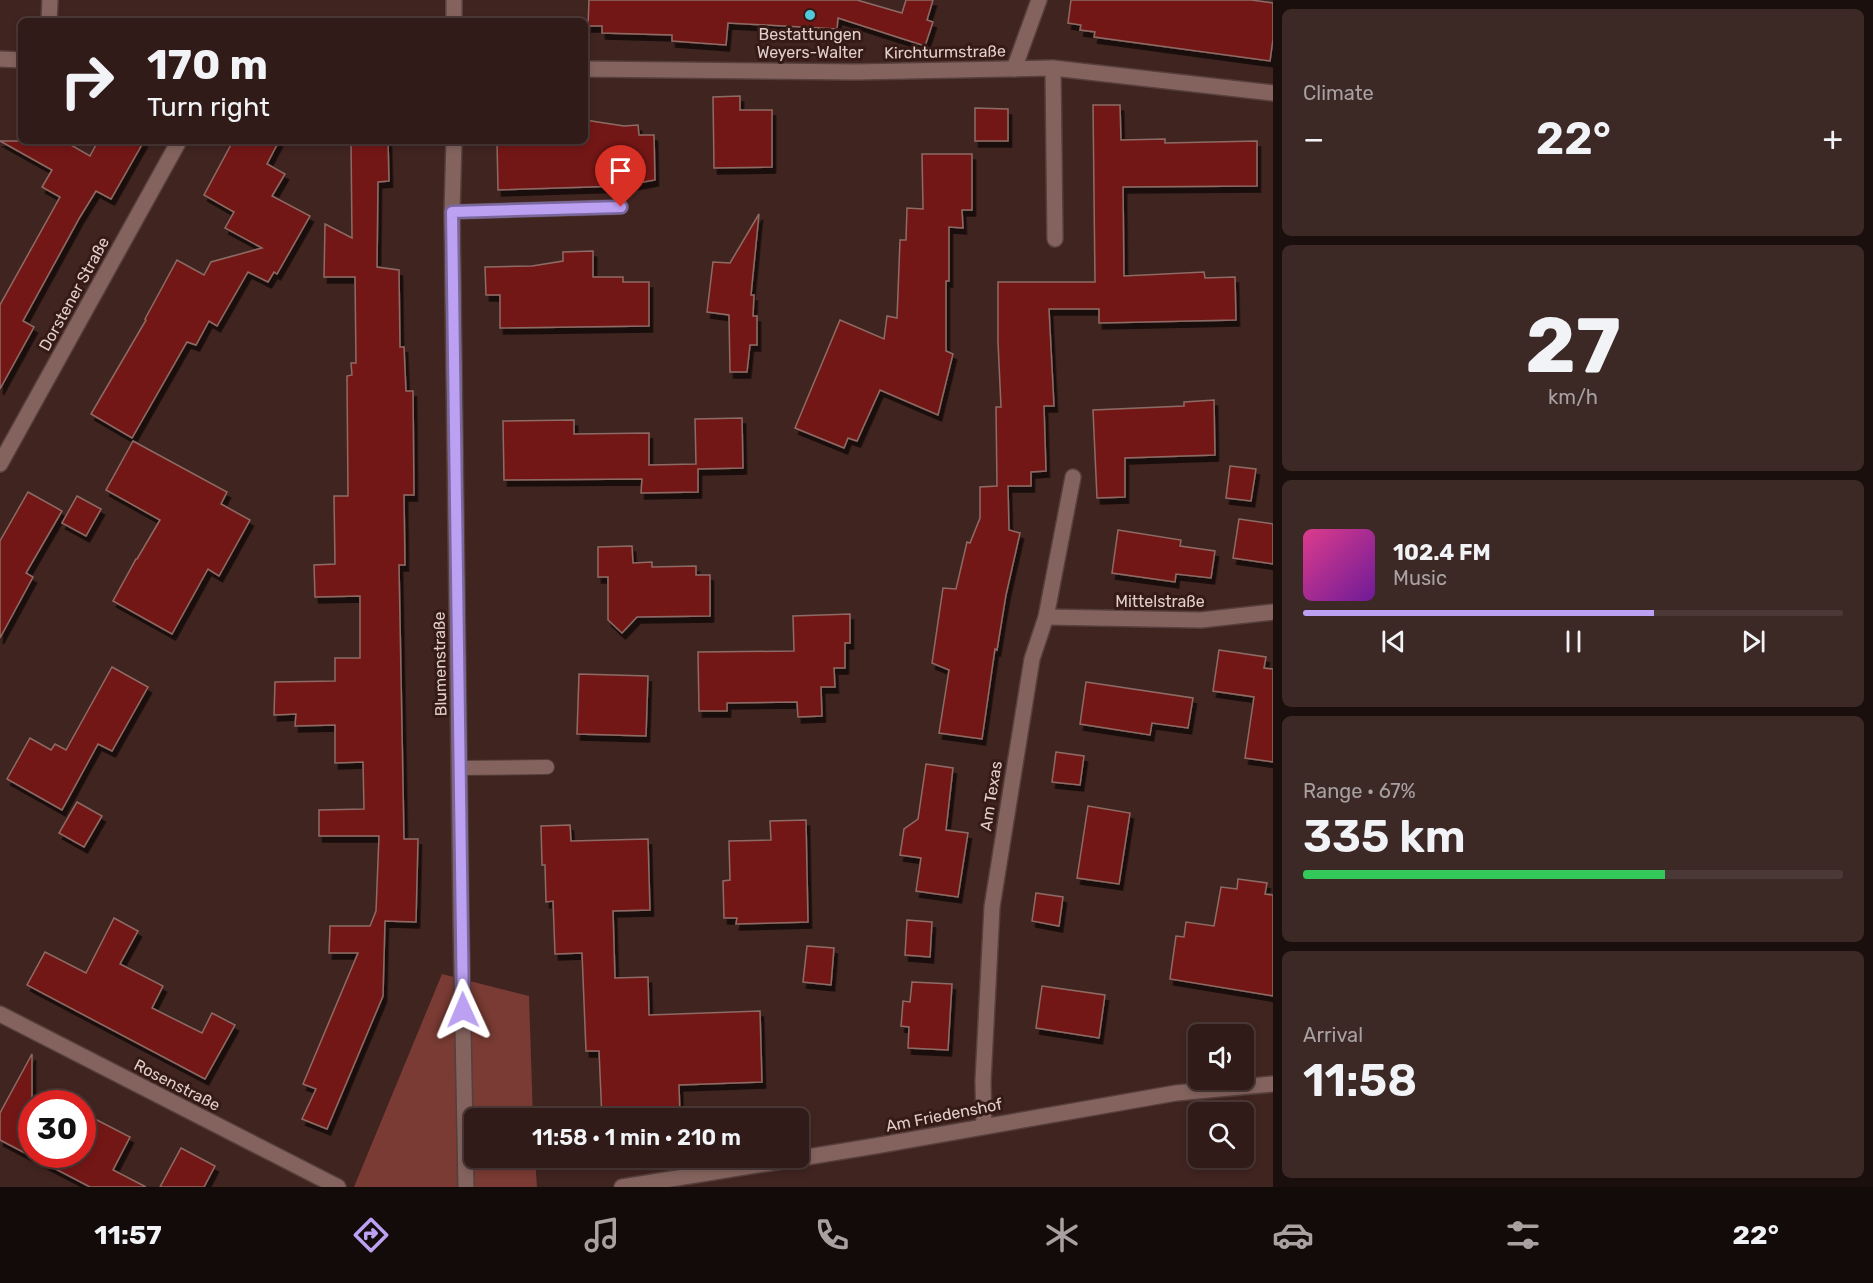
<!DOCTYPE html>
<meta charset="utf-8">
<style>
body{margin:0;font-family:Rubik,sans-serif;background:#3c2825;color:#f1f3f6;height:100vh;display:flex;flex-direction:column;font-size:22px;white-space:nowrap}
*{box-sizing:border-box;margin:0}
p{font-size:20px;color:#a8a1a2}
.icon{flex:none;width:33px;height:33px;fill:none;stroke:currentColor;stroke-width:2;stroke-linecap:round;stroke-linejoin:round}
.map{position:relative;flex:1;overflow:hidden}
.panel{display:flex;flex-direction:column;gap:9px;padding:9px;background:#1a0f0d;width:600px}
.panel>*{flex:none}
.guide{position:absolute;left:18px;top:18px;width:570px;height:126px;border-radius:9px;box-shadow:0 3px 9px #0003,0 0 0 2px #4b3937;background:#301b18;color:#f1f3f6;overflow:hidden}
.controls{position:absolute;left:1188px;top:1024px;display:grid;gap:12px}
.controls a{display:grid;place-items:center;width:66px;height:66px;border-radius:9px;background:#301b18;box-shadow:0 3px 9px #0003,0 0 0 2px #4b3937;font-size:30px}
.speed{position:absolute;left:18px;top:1090px;display:flex;gap:12px;font-size:30px;font-weight:700;text-align:center}
.speed>*{display:grid;place-content:center;width:78px;height:78px;border-radius:50%;background:#301b18;box-shadow:0 3px 9px #0003,0 0 0 2px #4b3937;line-height:1}
.speed .limit{border:9px solid #d22;background:#fff;color:#111}
.pin{position:absolute;display:grid;place-items:center;width:51px;height:51px;color:#fff;margin:-62px -26px;border-radius:50% 50% 50% 0;rotate:-45deg;box-shadow:0 0 6px #0007}
.pin .icon{rotate:45deg}
.me{position:absolute;width:66px;margin:-33px;rotate:359deg;stroke-linejoin:round;filter:drop-shadow(0 0 4px #0008)}
.turn{display:flex;align-items:center;gap:21px;height:126px;padding:0 30px;font-size:27px}
.turn .icon{width:78px;height:78px;stroke-width:2.5}
.turn b{display:block;font-size:42px;line-height:51px}
.big{font-size:45px;font-weight:600;line-height:1.1}
.panel .tile{flex:1;display:flex;flex-direction:column;justify-content:center;gap:9px;min-width:0;padding:0 21px;border-radius:9px;background:#3c2825}
.panel .dial{align-items:center;gap:0}
.dial b{font-size:78px;line-height:1}
.song{display:flex;align-items:center;gap:18px}
.cover{width:72px;height:72px;border-radius:9px;background:linear-gradient(135deg,hsl(330 70% 55%),hsl(280 70% 35%))}
.played{height:6px;border-radius:3px;background:linear-gradient(90deg,#bca0f2 65%,#4b3937 65%)}
.keys{display:flex;justify-content:space-around;direction:ltr}
.heat{display:flex;justify-content:space-between;align-items:center;font-size:33px;direction:ltr}
.charge{height:9px;border-radius:4px;background:linear-gradient(90deg,#34c759 67%,#4b3937 0)}
.trip{position:absolute;left:464px;top:1108px;width:345px;height:60px;border-radius:9px;background:#301b18;box-shadow:0 3px 9px #0003,0 0 0 2px #4b3937;font-weight:600;line-height:60px;text-align:center}
.tab-bar{display:flex;height:96px;justify-content:space-around;align-items:center;background:#130b0a;color:#a8a1a2}
.tab-bar .icon{width:42px;height:42px}
.tab-bar .selected{color:#bca0f2}
.tab-bar b{font-size:27px;color:#f1f3f6}
main{display:flex;flex:1;min-height:0}
.map>svg:first-child{display:block}
.green{fill:#793b33}
.building{fill:#731912;stroke:#8d6b66;stroke-width:1.5;filter:url(#shadow)}
.lines{fill:none;stroke-linecap:round;stroke-linejoin:round}
.lane-casing{stroke:#563f3c;stroke-width:16}
.street-casing{stroke:#563f3c;stroke-width:18}
.lane{stroke:#84635e;stroke-width:14}
.street{stroke:#84635e;stroke-width:15}
.route-casing{stroke:#7a689d;stroke-width:15}
.route{stroke:#bca0f2;stroke-width:10}
.poi-dot{fill:#53cadc;stroke:#351a16;stroke-width:2}
.labels{text-anchor:middle;dominant-baseline:central;stroke-width:6;stroke-linejoin:round;paint-order:stroke}
.poi-label{font-size:16px;fill:#e2cfcc;stroke:#351a16}
.street-label{font-size:16px;fill:#e2cfcc;stroke:#351a16}
</style>
<main>
<div class="map">
<svg width="1273" height="1187" viewBox="0 0 1273 1187">
<defs>
<filter id="shadow"><feDropShadow dx="3.5" dy="6" stdDeviation="0" flood-color="#0009"/></filter>
</defs>
<rect width="100%" height="100%" fill="#402420"/>
<polygon class="green" points="442,974 529,996 533,1119 474,1119 474,1158 535,1158 537,1187 354,1187"/>
<g class="building">
<polygon points="589,0 857,0 902,13 906,0 933,0 927,20 933,22 925,46 838,18 837,29 728,23 726,45 672,41 672,35 602,33 602,26 588,26"/>
<polygon points="1071,0 1251,0 1273,3 1273,39 1270,61 1094,37 1095,32 1080,30 1081,25 1068,23"/>
<polygon points="740,96 740,110 772,110 772,167 714,168 713,97"/>
<polygon points="1093,105 1120,105 1121,140 1165,139 1165,143 1257,141 1257,186 1123,187 1124,276 1204,272 1205,278 1235,277 1236,320 1099,323 1099,309 1049,309 1054,406 1044,406 1046,471 1031,472 1031,486 1008,486 1009,530 1020,533 1006,595 997,650 995,649 982,739 939,733 949,670 932,663 943,588 956,589 967,542 970,543 980,518 980,487 997,486 996,407 1001,407 998,342 998,282 1095,282"/>
<polygon points="975,108 1008,109 1008,141 975,141"/>
<polygon points="585,120 624,126 638,125 639,135 654,135 655,180 622,186 498,190 497,141 585,141"/>
<polygon points="0,141 64,141 90,156 98,141 144,141 111,199 96,191 80,217 23,321 34,327 0,389 0,305 60,197 42,187 52,170"/>
<polygon points="233,141 279,141 267,164 285,174 272,196 310,216 277,274 274,272 268,282 248,272 217,326 209,321 196,345 187,342 132,438 91,414 146,320 145,319 177,260 204,275 211,262 262,248 225,228 234,212 204,195"/>
<polygon points="351,141 388,141 389,181 378,182 377,267 399,270 400,347 404,347 406,391 413,391 414,495 404,495 405,565 399,565 404,839 418,839 416,922 385,921 383,996 327,1129 302,1119 316,1089 303,1084 358,953 329,953 330,926 370,926 376,911 379,836 319,836 319,810 364,809 363,762 335,763 335,725 295,726 296,714 274,715 275,682 335,681 335,658 360,658 360,596 315,597 314,565 335,564 334,496 348,496 347,376 352,375 351,363 356,363 355,277 324,277 325,224 352,238"/>
<polygon points="922,154 972,154 972,210 962,210 963,228 949,227 949,281 946,281 946,351 953,354 938,415 880,390 857,441 848,438 844,448 795,428 840,320 884,339 887,316 897,318 900,240 906,240 907,208 923,209"/>
<polygon points="759,214 751,295 754,295 753,316 757,316 757,345 750,345 747,372 730,372 729,315 707,312 713,262 730,263"/>
<polygon points="593,251 593,277 623,277 623,282 649,282 649,326 500,328 500,295 486,295 485,267 532,266 563,261 563,252"/>
<polygon points="1214,400 1215,455 1125,458 1125,497 1097,498 1093,410 1184,406 1184,402"/>
<polygon points="742,418 743,468 698,469 698,492 641,493 642,479 504,480 503,421 574,420 574,434 649,433 649,465 696,464 695,419"/>
<polygon points="133,441 227,492 221,504 250,520 219,576 208,569 172,634 113,601 136,559 137,559 160,520 106,490"/>
<polygon points="1230,466 1256,469 1251,501 1226,498"/>
<polygon points="28,492 62,511 26,573 33,577 0,638 0,541"/>
<polygon points="77,496 101,509 86,536 62,523"/>
<polygon points="1239,519 1273,524 1273,564 1233,558"/>
<polygon points="1118,530 1181,540 1180,546 1215,551 1211,578 1176,574 1175,582 1112,573"/>
<polygon points="632,546 633,563 652,562 652,567 696,566 696,575 710,575 710,616 637,617 622,633 608,620 608,577 598,577 598,547"/>
<polygon points="850,614 850,643 845,643 845,668 834,668 835,687 821,687 822,716 798,717 797,702 727,703 727,711 699,711 698,652 794,651 793,616"/>
<polygon points="1219,650 1266,657 1264,668 1273,669 1273,762 1245,758 1254,697 1213,691"/>
<polygon points="112,667 148,687 112,751 98,744 62,810 7,779 30,738 51,750 55,744 66,750"/>
<polygon points="579,674 648,676 646,736 577,734"/>
<polygon points="1086,682 1193,698 1188,728 1152,723 1150,735 1080,724"/>
<polygon points="1056,752 1084,756 1080,785 1052,782"/>
<polygon points="926,764 953,768 946,830 968,833 958,897 916,891 921,858 900,855 904,829 918,819"/>
<polygon points="77,802 102,816 84,847 59,833"/>
<polygon points="1088,806 1130,813 1119,884 1077,878"/>
<polygon points="806,820 808,922 736,924 737,918 724,918 723,881 730,880 729,841 771,840 770,821"/>
<polygon points="570,825 571,841 648,839 650,910 613,911 615,978 648,977 649,1015 760,1011 762,1082 679,1085 680,1116 660,1117 660,1119 602,1119 599,1051 586,1051 582,953 555,954 553,901 546,902 545,865 542,865 541,826"/>
<polygon points="1238,879 1267,883 1265,894 1273,895 1273,996 1170,979 1176,936 1184,937 1186,922 1214,926 1221,887 1237,889"/>
<polygon points="1036,893 1063,897 1059,926 1032,921"/>
<polygon points="114,918 138,931 120,964 163,986 152,1008 202,1033 212,1013 235,1025 205,1079 27,985 45,952 86,973"/>
<polygon points="907,920 932,922 930,957 905,955"/>
<polygon points="807,946 834,948 831,985 803,982"/>
<polygon points="912,982 952,984 948,1050 908,1048 909,1027 901,1026 902,1015 903,1001 910,1002"/>
<polygon points="1042,986 1105,995 1099,1038 1036,1028"/>
<polygon points="32,1054 32,1155 82,1155 82,1147 97,1120 130,1137 113,1170 146,1187 90,1187 0,1140 0,1113"/>
<polygon points="181,1148 215,1166 204,1187 160,1187"/>
</g>
<g class="lines">
<defs>
<g id="lane">
<polyline points="452,212 621,207"/>
<polyline points="459,768 547,767"/>
</g>
<g id="street">
<polyline points="454,0 454,21"/>
<polyline points="49,21 50,0"/>
<polyline points="0,59 21,60"/>
<polyline points="1053,68 1055,239"/>
<polyline points="585,69 856,72 1053,68 1273,93"/>
<polyline points="1014,69 1039,0"/>
<polyline points="454,141 452,212 461,922 466,1187"/>
<polyline points="0,464 179,141"/>
<polyline points="1046,617 1201,620 1273,612"/>
<polyline points="0,1014 338,1187"/>
<polyline points="984,1126 983,1081 992,907 1032,659 1046,617 1073,477"/>
<polyline points="622,1187 875,1146 1176,1093 1273,1084"/>
</g>
</defs>
<use href="#lane" class="lane-casing"/>
<use href="#street" class="street-casing"/>
<use href="#lane" class="lane"/>
<use href="#street" class="street"/>
</g>
<g class="lines">
<defs>
<polyline id="route" points="463,1010 452,212 621,207"/>
</defs>
<use href="#route" class="route-casing"/>
<use href="#route" class="route"/>
</g>
<circle class="poi-dot" cx="810" cy="15" r="6"/>
<g class="labels">
<g class="poi-label">
<text x="810" y="34">Bestattungen<tspan x="810" dy="18">Weyers-Walter</tspan></text>
</g>
<g class="street-label">
<text transform="translate(945 52) rotate(-1)">Kirchturmstraße</text>
<text transform="translate(74 294) rotate(-61)">Dorstener Straße</text>
<text x="1160" y="601">Mittelstraße</text>
<text transform="translate(440 664) rotate(-91)">Blumenstraße</text>
<text transform="translate(991 796) rotate(-81)">Am Texas</text>
<text transform="translate(177 1085) rotate(27)">Rosenstraße</text>
<text transform="translate(944 1115) rotate(-11)">Am Friedenshof</text>
</g>
</g>
</svg>
<div class="controls">
<a><svg class="icon" aria-label="sound" viewBox="0 0 24 24"><path d="M4 9h4l5-4v14l-5-4H4zM17 9q2 3 0 6"/></svg></a>
<a><svg class="icon" aria-label="search" viewBox="0 0 24 24"><circle cx="10" cy="10" r="6"/><path d="M15 15l6 6"/></svg></a>
</div>
<div class="speed"><div class="limit">30</div></div>
<div class="pin" style="left:621px;top:207px;background:#d93025"><svg class="icon" aria-label="arrive" viewBox="0 0 24 24"><path d="M6 21V4h12l-3 4 3 4H6"/></svg></div>
<svg class="me" style="left:463px;top:1010px" viewBox="-20 -20 40 40"><path d="M0-17L14 15 0 8-14 15z" fill="#bca0f2" stroke="#fff" stroke-width="4"/></svg>
<div class="trip">11:58 · 1 min · 210 m</div>
<div class="guide">
<div class="turn"><svg class="icon" aria-label="right" viewBox="0 0 24 24"><path d="M7 20v-9h11M14 6l5 5-5 5"/></svg><div><b>170 m</b>Turn right</div></div>
</div>
</div>
<section class="panel">
<div class="tile"><p>Climate</p>
<div class="heat"><a>−</a><b class="big">22°</b><a>+</a></div>
</div>
<div class="tile dial"><b>27</b><p>km/h</p></div>
<div class="tile">
<div class="song"><i class="cover"></i><div><b>102.4 FM</b><p>Music</p></div></div>
<div class="played"></div>
<div class="keys"><svg class="icon" aria-label="previous" viewBox="0 0 24 24"><path d="M18 5L8 12l10 7zM5 5v14"/></svg><svg class="icon" aria-label="pause" viewBox="0 0 24 24"><path d="M8 5v14M16 5v14"/></svg><svg class="icon" aria-label="next" viewBox="0 0 24 24"><path d="M6 5l10 7-10 7zM19 5v14"/></svg></div>
</div>
<div class="tile"><p>Range · 67%</p><b class="big">335 km</b><div class="charge"></div></div>
<div class="tile"><p>Arrival</p><b class="big">11:58</b></div>
</section>
</main>
<nav class="tab-bar">
<b>11:57</b>
<svg class="icon selected" aria-label="directions" viewBox="0 0 24 24"><path d="M12 3l9 9-9 9-9-9zM9 14v-3h6M13 9l2 2-2 2"/></svg>
<svg class="icon" aria-label="music" viewBox="0 0 24 24"><path d="M9 18V5l10-2v13"/><circle cx="6" cy="18" r="3"/><circle cx="16" cy="16" r="3"/></svg>
<svg class="icon" aria-label="phone" viewBox="0 0 24 24"><path d="M5 4h4l2 5-3 2q2 4 5 5l2-3 5 2v4C11 20 4 13 5 4z"/></svg>
<svg class="icon" aria-label="climate" viewBox="0 0 24 24"><path d="M12 3v18M4 7l16 10M4 17L20 7"/></svg>
<svg class="icon" aria-label="car" viewBox="0 0 24 24"><path d="M5 17H2v-5l4-1 3-4h7l3 4 3 1v5h-3M9 17h6M6 11h13"/><circle cx="7" cy="17" r="2"/><circle cx="17" cy="17" r="2"/></svg>
<svg class="icon" aria-label="filters" viewBox="0 0 24 24"><path d="M4 7h16M4 17h16"/><circle cx="9" cy="7" r="2"/><circle cx="15" cy="17" r="2"/></svg>
<b>22°</b>
</nav>
